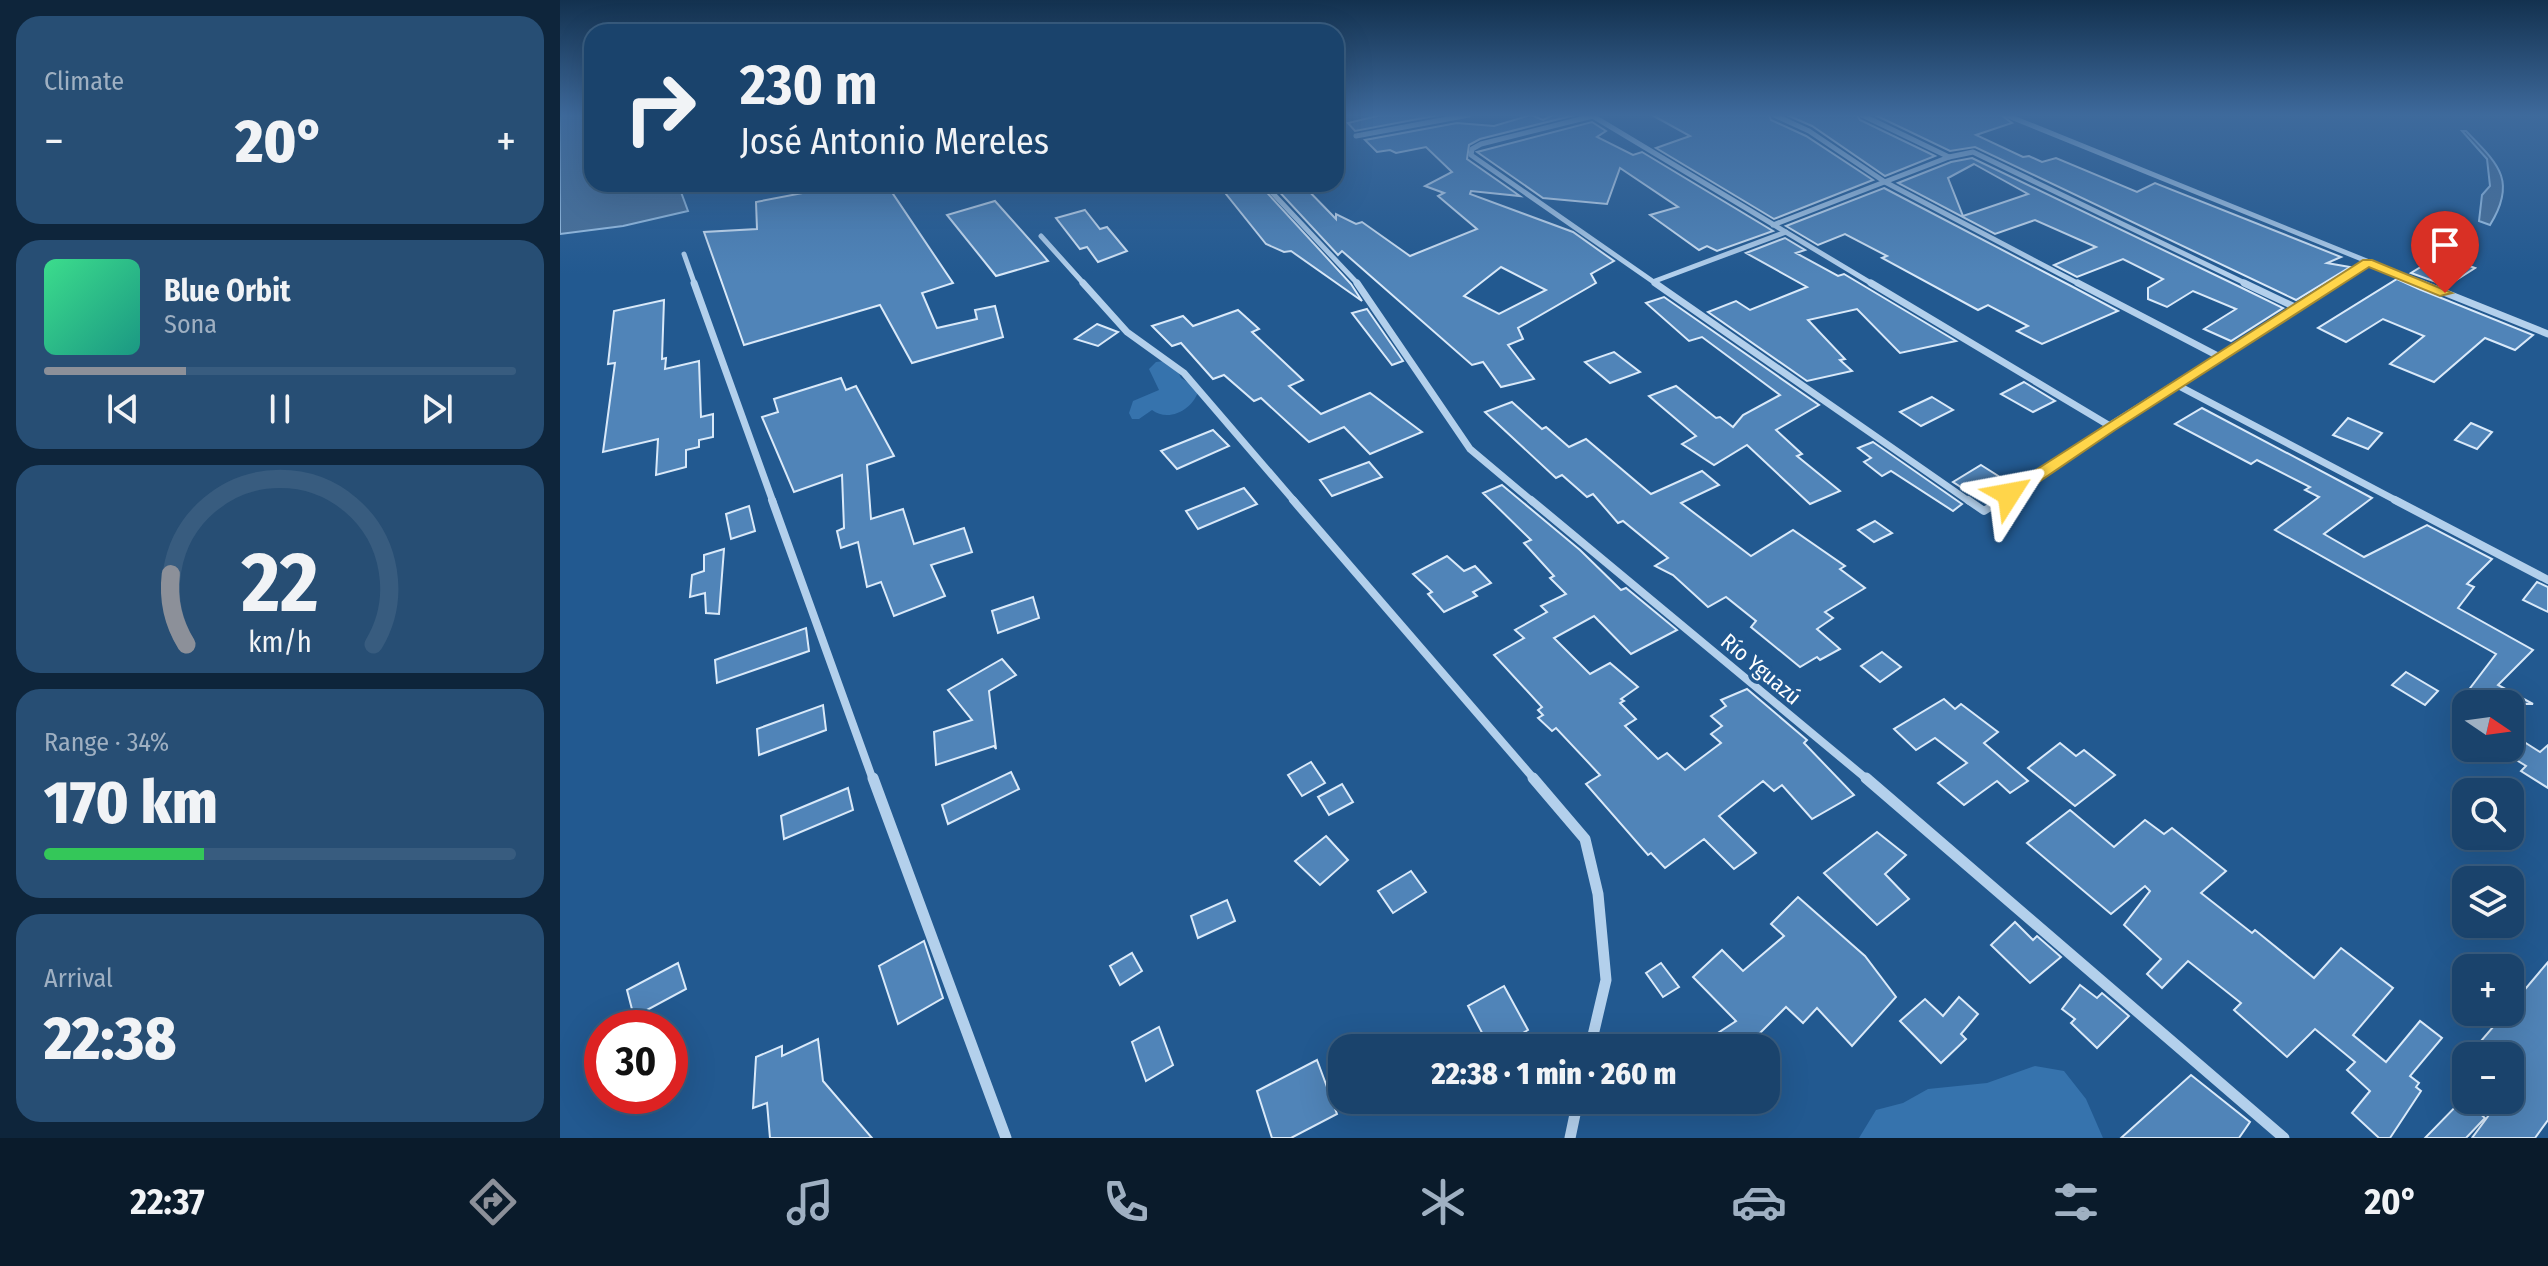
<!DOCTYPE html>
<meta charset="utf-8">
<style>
body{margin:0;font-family:"Fira Sans Condensed",sans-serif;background:#274e74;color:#f1f3f6;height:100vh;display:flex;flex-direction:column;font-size:30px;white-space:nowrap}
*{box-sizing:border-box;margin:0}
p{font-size:26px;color:#9fb0c2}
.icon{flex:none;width:44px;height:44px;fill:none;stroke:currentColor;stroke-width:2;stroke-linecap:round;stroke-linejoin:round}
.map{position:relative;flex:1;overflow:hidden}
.sheet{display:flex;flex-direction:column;gap:16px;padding:16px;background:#0e253b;width:560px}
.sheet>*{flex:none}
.hud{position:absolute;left:24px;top:24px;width:760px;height:168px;border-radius:24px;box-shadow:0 8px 32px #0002,0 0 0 2px #385c7f;background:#1a436c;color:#f1f3f6;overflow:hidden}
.needle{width:52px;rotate:103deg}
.tools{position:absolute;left:1892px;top:690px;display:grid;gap:16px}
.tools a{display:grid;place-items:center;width:72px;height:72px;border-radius:16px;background:#1a436c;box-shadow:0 8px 32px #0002,0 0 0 2px #385c7f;font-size:40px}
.speed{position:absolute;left:24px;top:1010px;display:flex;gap:16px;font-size:40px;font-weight:700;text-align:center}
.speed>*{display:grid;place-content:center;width:104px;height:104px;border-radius:50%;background:#1a436c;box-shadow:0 8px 32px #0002,0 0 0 2px #385c7f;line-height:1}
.speed .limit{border:12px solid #d22;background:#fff;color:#111}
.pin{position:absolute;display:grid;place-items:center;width:68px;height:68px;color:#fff;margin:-82px -34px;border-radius:50% 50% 50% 0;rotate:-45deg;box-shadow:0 0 8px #0007}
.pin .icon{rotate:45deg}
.me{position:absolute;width:88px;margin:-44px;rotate:56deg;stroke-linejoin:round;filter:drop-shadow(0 0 6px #0008)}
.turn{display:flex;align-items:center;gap:28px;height:168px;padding:0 24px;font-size:36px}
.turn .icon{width:104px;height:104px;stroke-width:2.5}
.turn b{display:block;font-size:56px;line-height:68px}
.big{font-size:60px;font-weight:800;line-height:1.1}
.sheet .widget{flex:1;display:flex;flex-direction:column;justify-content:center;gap:12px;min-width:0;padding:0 28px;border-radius:24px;background:#274e74}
.sheet .dial{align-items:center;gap:0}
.dial svg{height:208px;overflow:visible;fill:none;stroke:#385c7f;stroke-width:7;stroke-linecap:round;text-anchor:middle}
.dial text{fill:#f1f3f6;stroke:none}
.song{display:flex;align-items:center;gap:24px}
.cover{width:96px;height:96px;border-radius:12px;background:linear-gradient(135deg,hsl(150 70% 55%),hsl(170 70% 35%))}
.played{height:8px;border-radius:4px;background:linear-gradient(90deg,#8c9099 30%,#385c7f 30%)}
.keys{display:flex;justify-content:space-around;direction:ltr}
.heat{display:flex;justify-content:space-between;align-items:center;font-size:44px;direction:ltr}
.charge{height:12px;border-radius:6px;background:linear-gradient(90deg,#34c759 34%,#385c7f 0)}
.trip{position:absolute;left:768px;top:1034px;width:452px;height:80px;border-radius:24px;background:#1a436c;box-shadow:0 8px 32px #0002,0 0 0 2px #385c7f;font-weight:800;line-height:80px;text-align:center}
.tab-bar{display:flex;height:128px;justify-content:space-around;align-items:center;background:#0a1b2b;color:#9fb0c2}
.tab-bar .icon{width:56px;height:56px}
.tab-bar .selected{color:#8c9099}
.tab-bar b{font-size:36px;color:#f1f3f6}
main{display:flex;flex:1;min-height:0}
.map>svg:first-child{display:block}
.green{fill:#3673ad}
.water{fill:#4a7097;stroke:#a8cced;stroke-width:2}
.building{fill:#5084b8;stroke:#d9e9f9;stroke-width:2;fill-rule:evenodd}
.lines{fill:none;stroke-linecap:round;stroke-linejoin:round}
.street-far3{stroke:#b3d0ec;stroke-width:5}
.street-far2{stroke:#b3d0ec;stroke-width:7}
.street-far1{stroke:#b3d0ec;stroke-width:8}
.street{stroke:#b3d0ec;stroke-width:11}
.route{fill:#ffd54a;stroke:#a68a30;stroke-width:2}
.labels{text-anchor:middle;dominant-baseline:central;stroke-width:7;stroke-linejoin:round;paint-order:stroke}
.street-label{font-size:22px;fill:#fff;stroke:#225990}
</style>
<main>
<section class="sheet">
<div class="widget"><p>Climate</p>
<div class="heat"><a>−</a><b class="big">20°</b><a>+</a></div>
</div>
<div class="widget">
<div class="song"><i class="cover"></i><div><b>Blue Orbit</b><p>Sona</p></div></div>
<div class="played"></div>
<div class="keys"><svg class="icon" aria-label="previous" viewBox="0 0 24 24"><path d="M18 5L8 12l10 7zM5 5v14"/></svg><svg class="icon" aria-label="pause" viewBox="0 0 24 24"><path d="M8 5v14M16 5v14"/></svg><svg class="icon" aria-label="next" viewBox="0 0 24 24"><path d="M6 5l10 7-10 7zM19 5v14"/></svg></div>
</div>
<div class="widget dial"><svg viewBox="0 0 100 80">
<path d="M14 69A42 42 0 1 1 86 69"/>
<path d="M14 69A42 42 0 0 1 8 42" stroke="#8c9099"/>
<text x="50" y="56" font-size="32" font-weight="700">22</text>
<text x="50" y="72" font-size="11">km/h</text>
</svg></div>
<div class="widget"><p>Range · 34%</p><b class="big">170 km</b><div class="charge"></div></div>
<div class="widget"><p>Arrival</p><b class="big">22:38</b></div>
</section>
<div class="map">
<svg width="1988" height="1138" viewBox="0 0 1988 1138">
<rect width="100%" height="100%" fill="#225990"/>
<g class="green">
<path d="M605 361 615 365 621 378 639 389C634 409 609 423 592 410L579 419H572L569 413 573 401 599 390 589 369 596 362Z"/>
<polygon points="1475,1066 1504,1071 1526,1099 1543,1138 1299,1138 1316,1110 1343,1103 1368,1089 1427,1083"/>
</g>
<g class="water">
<polygon points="0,115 32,115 32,184 118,184 128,211 63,226 0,234"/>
<path d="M1902 131H1906C1937 163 1958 180 1930 225L1919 221 1922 195 1930 186 1927 159Z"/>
</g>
<g class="building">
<polygon points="821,115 879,115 795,131 788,123"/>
<path d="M971 115 983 120 993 115H1015L920 139 909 145 907 159 960 196 911 191 910 194 1013 232 1054 261 1031 274 1036 283 958 328 963 339 948 345 974 379 941 387 923 362 912 365 782 251 778 255 712 184H742L776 219V214L796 224 802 222 850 256 917 229 878 196 884 193 865 186 892 172 866 147 836 153 830 150 817 152 805 140 897 123 934 126ZM941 267 986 290 939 314 904 296Z"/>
<polygon points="1092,115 1209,115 1211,120 1246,136 1313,180 1214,219 1096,148 1130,136"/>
<polygon points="1227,115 1297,115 1300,120 1375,156 1325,176 1252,126"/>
<polygon points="1315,115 1441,115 1452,123 1416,135 1463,157 1469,156 1482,162 1496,158 1577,192 1595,183 1781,257 1767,263 1790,267 1736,300 1415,147 1390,151"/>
<polygon points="1032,122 1046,131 1037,137 1073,155 1082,152 1213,231 1157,251 1147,246 1139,250 1090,215 1118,207 1060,168 1047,204 983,198 917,152"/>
<path d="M1412 158 1678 286 1723 308 1671 341 1644 329 1676 309 1633 291 1607 307 1588 299V288L1603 279 1563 259 1517 277 1494 265 1536 247 1475 220 1435 234 1338 183 1391 162ZM1414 164 1468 194 1403 216 1388 178Z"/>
<polygon points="290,184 312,184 313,192 329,188 393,283 362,293 377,328 417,319 415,310 435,306 443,337 352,363 320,305 184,345 144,232 197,229 196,202"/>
<polygon points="658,184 699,184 791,284 802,301 731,251 724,252 706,244"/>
<polygon points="1324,188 1513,287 1558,311 1482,344 1457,331 1468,326 1428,305 1418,310 1322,258 1327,256 1285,234 1258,245 1226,226"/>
<polygon points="435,201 476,247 488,261 436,276 387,215"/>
<polygon points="525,210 540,229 547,227 567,251 538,262 527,247 520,249 496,218"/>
<polygon points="1225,238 1245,250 1236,253 1278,276 1284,274 1396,341 1340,353 1297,309 1248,320 1285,359 1280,360 1292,371 1247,381 1148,312 1176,301 1190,310 1247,287 1186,253"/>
<polygon points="1880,255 1915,268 1887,286 1851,273"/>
<polygon points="1837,279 1859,289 1973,335 1955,350 1925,338 1874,382 1830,364 1864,336 1823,319 1786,342 1758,328"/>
<polygon points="1104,297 1259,405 1216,430 1242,454 1237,456 1280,491 1250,504 1187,445 1154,465 1122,444 1136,436 1089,396 1116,386 1156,418 1160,417 1173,427 1183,415 1220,395 1142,337 1129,341 1086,303"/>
<polygon points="104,300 102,359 106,358 105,369 139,361 141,417 153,414 153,437 139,440 139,447 126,450 126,467 96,475 98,439 43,452 55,363 48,364 54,311"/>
<polygon points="807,309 843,361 832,365 792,313"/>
<polygon points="678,310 699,329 692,332 743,380 729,386 761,414 810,393 862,432 810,454 784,427 749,442 701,398 694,401 664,375 653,379 621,343 612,346 592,326 623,316 633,326"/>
<polygon points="537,324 558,332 538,346 515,339"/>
<polygon points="1054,352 1080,372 1050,383 1025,362"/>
<polygon points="281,378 286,390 296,386 334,456 307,465 311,519 343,509 354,544 404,528 412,552 371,565 385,596 334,616 321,582 307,587 298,542 281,548 277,531 284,528 282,475 234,492 202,417 218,412 214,399"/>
<polygon points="1464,382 1495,401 1473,412 1441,394"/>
<polygon points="1372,397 1393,410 1361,426 1340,412"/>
<polygon points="952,402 982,429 986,427 1009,447 1026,439 1091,494 1142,471 1159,485 1121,503 1191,556 1233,530 1285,566 1280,569 1305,588 1265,612 1273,618 1257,629 1280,649 1260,660 1257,657 1240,667 1191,627 1196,621 1166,597 1148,607 1113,575 1095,566 1108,558 1063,521 1058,523 1033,494 1027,497 1002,475 996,478 925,412"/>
<polygon points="1642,408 1812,498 1764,534 1804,557 1867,525 1932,559 1907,584 1914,587 1898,608 1973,650 1938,685 1973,704 1898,704 1936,654 1715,530 1759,497 1745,490 1750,487 1697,460 1691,464 1615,424"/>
<polygon points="1788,418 1822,433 1808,449 1773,435"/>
<polygon points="1911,423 1932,432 1917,449 1895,440"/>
<polygon points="653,430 669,446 617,469 601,451"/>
<polygon points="1313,442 1402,504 1393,511 1331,471 1322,476 1304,462 1311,458 1298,448"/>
<polygon points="809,462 822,477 772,496 760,480"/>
<polygon points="1421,465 1443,479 1415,496 1393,482"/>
<polygon points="942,485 1020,550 1061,590 1066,588 1117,630 1071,654 1034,616 994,638 1030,674 1050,663 1078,687 1061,699 1064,701 1060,703 1076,719 1065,726 1098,759 1107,753 1125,770 1161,743 1151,734 1162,726 1151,716 1166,706 1161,700 1187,689 1247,740 1244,743 1294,795 1252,819 1222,785 1214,791 1203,781 1159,816 1196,853 1174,869 1144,839 1105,868 1091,853 1088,855 1026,784 1040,775 996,728 992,731 978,718 983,715 978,710 982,707 934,655 964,638 955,630 987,612 981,606 1006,594 990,578 994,576 964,543 971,540 923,493"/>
<polygon points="684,488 697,504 638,529 626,511"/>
<polygon points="189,506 195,531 171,539 166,514"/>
<polygon points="1315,521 1332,533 1314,542 1298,530"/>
<polygon points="164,549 159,614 146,613 145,593 130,597 132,575 144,571 144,555"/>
<polygon points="887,556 904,571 915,566 931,583 913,592 917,596 884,612 868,594 872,592 853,574"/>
<polygon points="1977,582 1988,587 1988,612 1963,600"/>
<polygon points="473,597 479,618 438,633 432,611"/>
<polygon points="246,628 249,651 157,683 155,660"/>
<polygon points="1322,652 1341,667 1320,682 1301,666"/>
<polygon points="442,659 456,675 429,691 436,749 434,746 376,765 374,732 412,720 388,690"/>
<polygon points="1846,672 1878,691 1865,705 1832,685"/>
<polygon points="1384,699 1395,709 1401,704 1438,732 1424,743 1468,781 1450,793 1437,781 1404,805 1378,783 1407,763 1375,738 1356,750 1334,729"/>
<polygon points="263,705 266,730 199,755 197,729"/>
<polygon points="1950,733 1980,752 1988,745 1988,788 1961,771 1966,766 1950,756"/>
<polygon points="1500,743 1516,756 1524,750 1555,775 1515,806 1468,768"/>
<polygon points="751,762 765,783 742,796 728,775"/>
<polygon points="451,772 459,789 388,824 382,805"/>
<polygon points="782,784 793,802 769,815 758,797"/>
<polygon points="288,788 293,810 224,839 221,816"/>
<polygon points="1510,810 1554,847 1585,820 1604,834 1612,828 1666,871 1641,893 1692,933 1695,930 1754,978 1781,948 1833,988 1793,1035 1826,1062 1860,1021 1882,1038 1850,1076 1859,1083 1856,1087 1861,1091 1830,1138 1819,1138 1792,1113 1810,1091 1787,1070 1795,1062 1755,1029 1727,1057 1674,1010 1681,1003 1628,961 1602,988 1587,974 1601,959 1564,925 1590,891 1585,886 1551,914 1467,843"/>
<polygon points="1317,832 1346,855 1325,874 1349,899 1317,925 1264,873"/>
<polygon points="766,836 788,860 760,885 735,861"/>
<polygon points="851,871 866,892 833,913 818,891"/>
<polygon points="1238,897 1305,956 1336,997 1292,1046 1257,1008 1243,1023 1226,1007 1185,1048 1135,1048 1176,1021 1133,977 1162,950 1183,971 1224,936 1211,924"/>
<polygon points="667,900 675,921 638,938 631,916"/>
<polygon points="1455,922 1473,940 1477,936 1501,957 1470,983 1431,945"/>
<polygon points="364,941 383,998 338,1024 319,966"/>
<polygon points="572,953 582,971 560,985 550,966"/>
<polygon points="1988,962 1988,1120 1975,1138 1912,1138 1940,1100 1950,1100 1950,1056 1908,1056 1946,1012 1950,1012 1950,1007"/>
<polygon points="118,963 126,989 74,1017 67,990"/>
<polygon points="1101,963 1119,987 1103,997 1086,973"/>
<polygon points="1520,985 1537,998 1542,993 1569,1016 1537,1048 1511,1023 1515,1019 1502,1009"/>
<polygon points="944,986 968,1030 938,1048 930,1048 908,1006"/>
<polygon points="1399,997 1418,1014 1401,1034 1406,1039 1381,1063 1340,1021 1365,999 1383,1016"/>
<polygon points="599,1027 613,1065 586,1081 572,1042"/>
<polygon points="258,1039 263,1081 312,1138 210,1138 207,1103 193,1108 196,1057 222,1046 222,1056"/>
<polygon points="757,1060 777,1114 731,1138 712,1138 697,1091"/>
<polygon points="1631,1075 1690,1122 1679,1138 1561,1138"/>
<polygon points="1903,1099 1925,1118 1906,1138 1865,1138"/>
</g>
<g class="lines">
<g class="street-far3">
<polyline points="1031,115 1314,285"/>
<polyline points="1214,115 1249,131 1325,182 1521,285"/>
<polyline points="1302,115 1389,157"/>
<polyline points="1446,115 1866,285"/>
<polyline points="1033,116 921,144 912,149 911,155 1098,285"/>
<polyline points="796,136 909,115"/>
<polyline points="704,184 799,285"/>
<polyline points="1213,225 1389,157 1413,152 1689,285"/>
<polyline points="481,236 525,285"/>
<polyline points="124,254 135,285"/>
<polyline points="1095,281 1226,232"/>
<polyline points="1772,285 1808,262"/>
</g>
<g class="street-far2">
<polyline points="134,283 213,502"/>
<polyline points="523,283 567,332 624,373 735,502"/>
<polyline points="797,283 910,449 973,502"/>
<polyline points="1095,283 1410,502"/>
<polyline points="1311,283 1550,426"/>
<polyline points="1518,283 1658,356"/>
<polyline points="1684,283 1737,308"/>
<polyline points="1861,283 1988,334"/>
<polyline points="1617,385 1839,502"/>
<polyline points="1438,502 1554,423 1775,283"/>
</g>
<g class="street-far1">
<polyline points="212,500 313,780"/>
<polyline points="733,500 975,780"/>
<polyline points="971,500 1308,780"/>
<polyline points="1408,500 1424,511 1441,500"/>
<polyline points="1835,500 1988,580"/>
</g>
<g class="street">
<polyline points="313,778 446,1138"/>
<polyline points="973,778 1025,839 1038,894 1046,980 1030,1048"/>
<polyline points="1306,778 1724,1138"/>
<polyline points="1010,1138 1018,1100"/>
</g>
</g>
<linearGradient id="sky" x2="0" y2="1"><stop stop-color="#13314f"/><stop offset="0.42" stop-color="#3e6a9c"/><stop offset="1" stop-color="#3e6a9c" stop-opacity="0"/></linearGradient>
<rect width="1988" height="274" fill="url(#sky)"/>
<polygon class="route" points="1803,260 1812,260 1892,293 1880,296 1809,267 1555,430 1455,498 1443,498 1440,494 1443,491"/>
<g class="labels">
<g class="street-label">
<text transform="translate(1201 669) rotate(40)">Río Yguazú</text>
</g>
</g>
</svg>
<div class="tools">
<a><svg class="needle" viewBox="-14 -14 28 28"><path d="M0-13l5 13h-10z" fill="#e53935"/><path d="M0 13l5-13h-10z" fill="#9fb0c2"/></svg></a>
<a><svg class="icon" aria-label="search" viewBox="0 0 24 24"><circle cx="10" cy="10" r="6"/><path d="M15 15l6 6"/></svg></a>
<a><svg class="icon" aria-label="layers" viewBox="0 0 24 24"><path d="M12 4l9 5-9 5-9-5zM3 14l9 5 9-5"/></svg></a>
<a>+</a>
<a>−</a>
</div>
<div class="speed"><div class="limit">30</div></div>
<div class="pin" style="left:1885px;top:293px;background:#d93025"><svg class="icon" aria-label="arrive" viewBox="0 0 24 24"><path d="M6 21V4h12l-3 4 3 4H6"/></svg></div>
<svg class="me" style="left:1449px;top:494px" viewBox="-20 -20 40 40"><path d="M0-17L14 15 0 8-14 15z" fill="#ffd54a" stroke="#fff" stroke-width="4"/></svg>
<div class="trip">22:38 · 1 min · 260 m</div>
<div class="hud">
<div class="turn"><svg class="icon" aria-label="right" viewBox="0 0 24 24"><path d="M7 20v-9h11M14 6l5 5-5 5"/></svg><div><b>230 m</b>José Antonio Mereles</div></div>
</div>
</div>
</main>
<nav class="tab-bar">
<b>22:37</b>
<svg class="icon selected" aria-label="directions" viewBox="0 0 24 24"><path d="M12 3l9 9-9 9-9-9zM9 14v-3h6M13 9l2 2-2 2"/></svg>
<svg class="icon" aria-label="music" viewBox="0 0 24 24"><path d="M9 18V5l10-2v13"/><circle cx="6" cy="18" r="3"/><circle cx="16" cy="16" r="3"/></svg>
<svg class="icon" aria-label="phone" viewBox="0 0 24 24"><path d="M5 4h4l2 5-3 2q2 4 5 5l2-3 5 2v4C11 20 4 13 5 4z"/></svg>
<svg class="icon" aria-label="climate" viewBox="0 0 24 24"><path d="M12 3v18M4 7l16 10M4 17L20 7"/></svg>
<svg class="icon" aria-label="car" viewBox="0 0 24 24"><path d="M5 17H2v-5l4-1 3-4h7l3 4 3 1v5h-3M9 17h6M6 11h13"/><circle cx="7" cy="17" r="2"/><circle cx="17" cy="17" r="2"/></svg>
<svg class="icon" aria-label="filters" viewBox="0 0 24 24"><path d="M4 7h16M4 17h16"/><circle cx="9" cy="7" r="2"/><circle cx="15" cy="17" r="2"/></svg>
<b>20°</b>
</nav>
